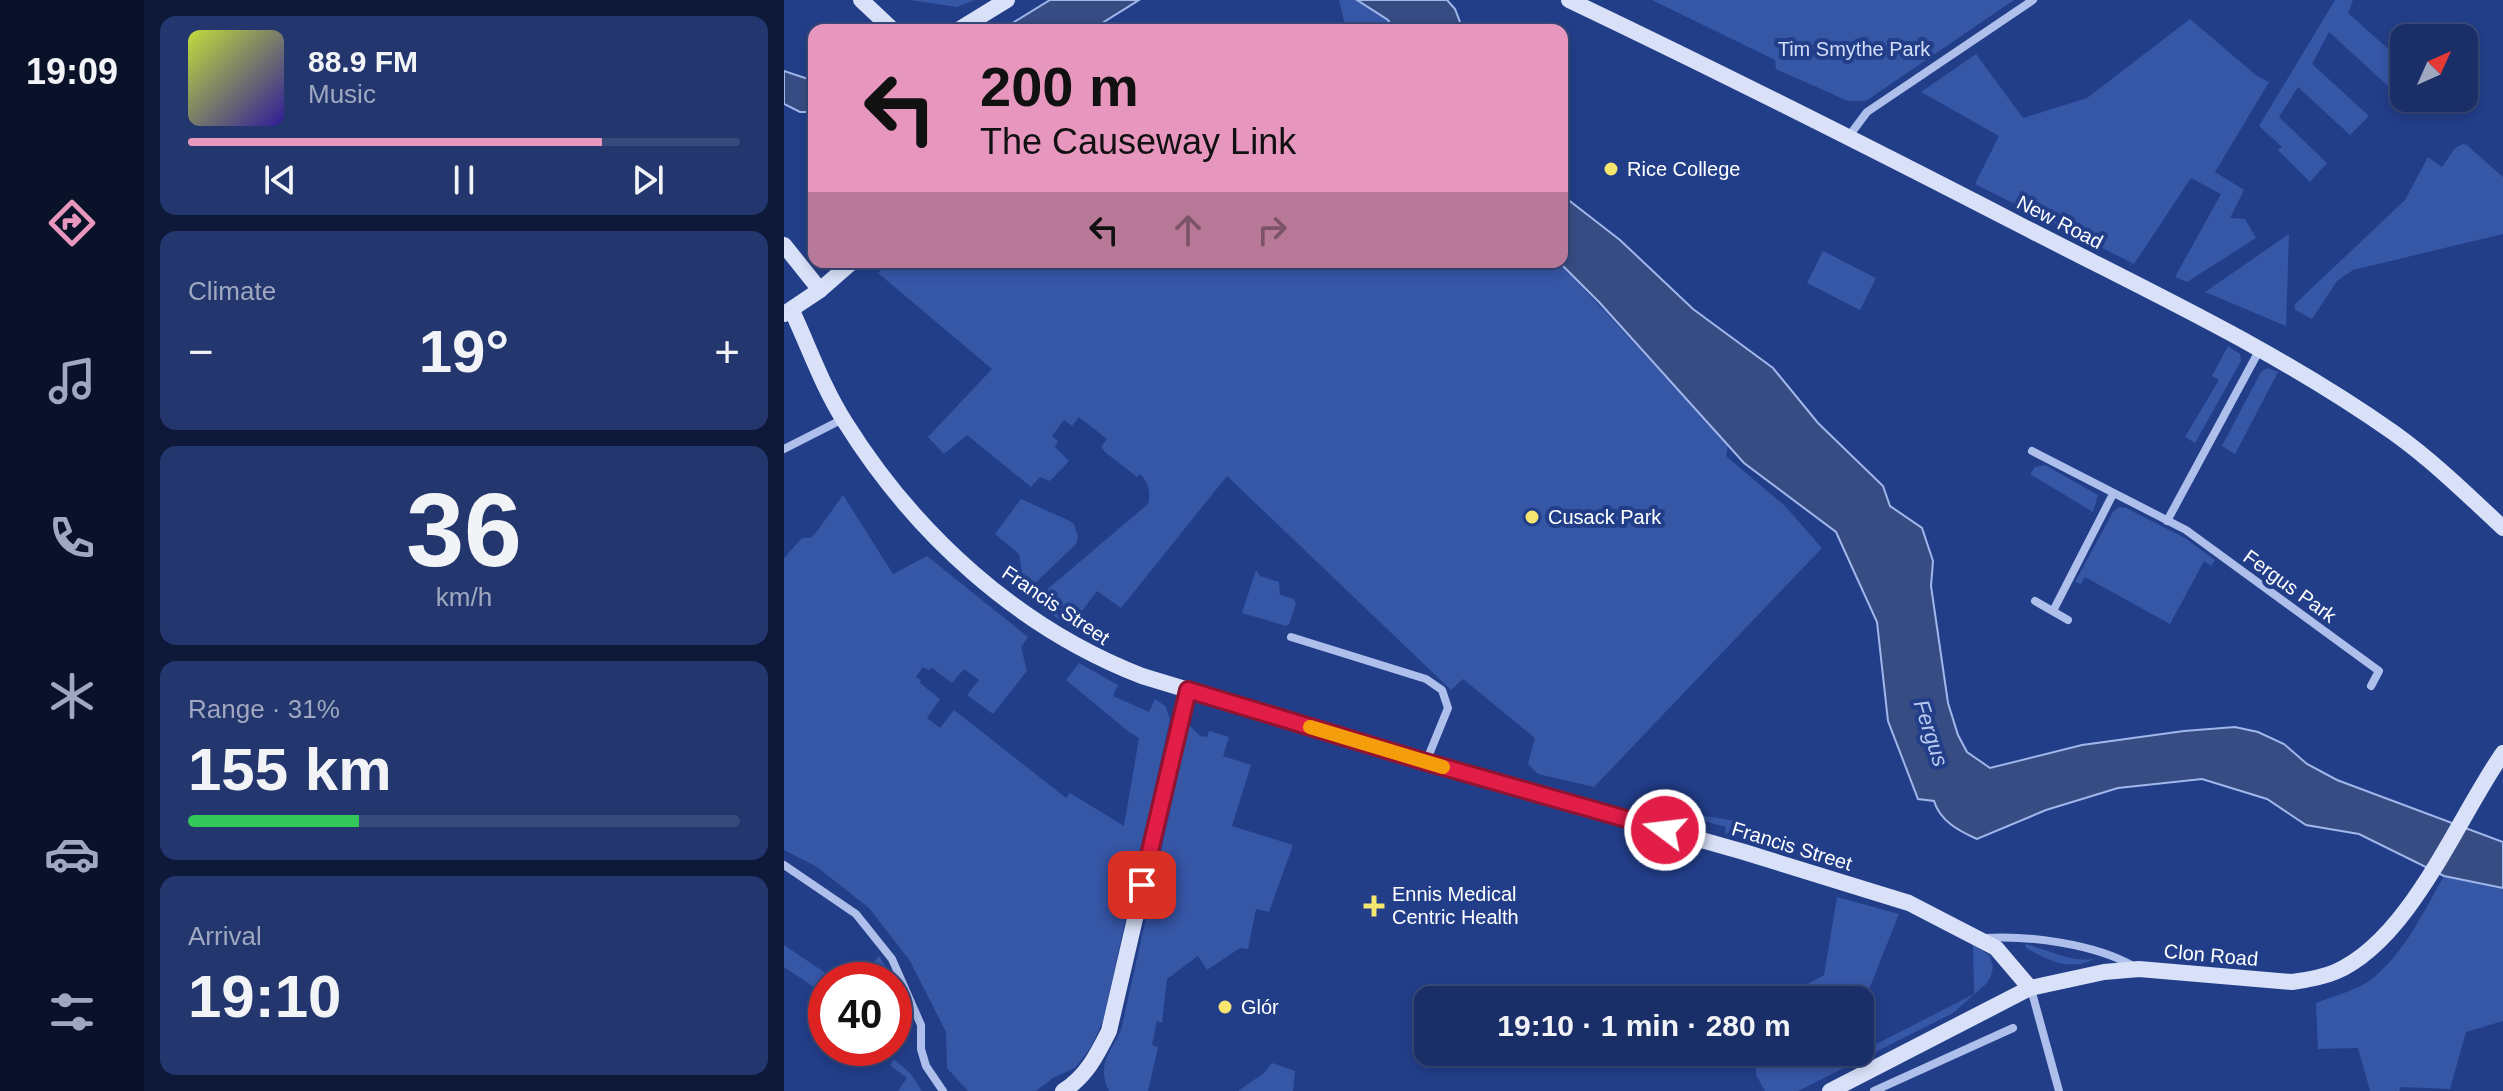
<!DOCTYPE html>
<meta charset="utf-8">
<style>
body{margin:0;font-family:Helvetica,sans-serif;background:#23366d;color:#f1f3f6;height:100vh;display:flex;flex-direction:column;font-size:30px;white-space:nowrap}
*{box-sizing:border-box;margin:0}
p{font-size:26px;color:#9fa8c0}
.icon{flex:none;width:44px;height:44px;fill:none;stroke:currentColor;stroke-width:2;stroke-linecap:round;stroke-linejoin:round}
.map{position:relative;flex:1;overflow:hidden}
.sheet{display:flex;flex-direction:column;gap:16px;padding:16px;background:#0e1939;width:640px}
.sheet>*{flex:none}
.guide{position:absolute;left:24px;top:24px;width:760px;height:244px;border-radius:16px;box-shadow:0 4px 12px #0003,0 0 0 2px #384a7b;background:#e797bd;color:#111;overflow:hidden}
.needle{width:52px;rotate:45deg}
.fabs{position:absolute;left:1606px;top:24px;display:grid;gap:16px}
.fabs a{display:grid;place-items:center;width:88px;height:88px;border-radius:16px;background:#1a2e67;box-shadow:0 4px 12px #0003,0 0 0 2px #384a7b;font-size:40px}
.speed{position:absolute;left:24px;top:962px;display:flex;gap:16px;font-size:40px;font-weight:700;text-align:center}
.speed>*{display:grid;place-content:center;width:104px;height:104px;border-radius:50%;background:#1a2e67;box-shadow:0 4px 12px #0003,0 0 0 2px #384a7b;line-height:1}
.speed .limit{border:12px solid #d22;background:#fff;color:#111}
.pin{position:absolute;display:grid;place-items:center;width:68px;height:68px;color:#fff;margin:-34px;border-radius:16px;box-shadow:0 4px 12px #0006}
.me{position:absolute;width:88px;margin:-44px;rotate:285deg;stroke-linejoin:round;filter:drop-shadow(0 0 6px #0008)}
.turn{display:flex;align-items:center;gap:28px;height:168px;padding:0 40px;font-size:36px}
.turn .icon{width:104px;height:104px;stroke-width:2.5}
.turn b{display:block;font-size:56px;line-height:68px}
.lanes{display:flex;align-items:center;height:76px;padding:0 40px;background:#0003;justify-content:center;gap:40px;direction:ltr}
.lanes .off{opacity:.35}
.big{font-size:60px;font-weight:600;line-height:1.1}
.sheet .tile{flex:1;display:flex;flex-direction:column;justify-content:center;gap:12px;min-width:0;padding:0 28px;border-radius:16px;background:#23366d}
.sheet .dial{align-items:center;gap:0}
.dial b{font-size:104px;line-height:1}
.song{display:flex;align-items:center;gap:24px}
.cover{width:96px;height:96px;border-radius:12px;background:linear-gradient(135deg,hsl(70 70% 55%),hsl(250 70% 35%))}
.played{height:8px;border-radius:4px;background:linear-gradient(90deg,#e797bd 75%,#384a7b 75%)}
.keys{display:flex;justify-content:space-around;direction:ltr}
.heat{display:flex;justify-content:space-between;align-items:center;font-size:44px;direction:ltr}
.charge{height:12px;border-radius:6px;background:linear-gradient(90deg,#34c759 31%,#384a7b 0)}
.trip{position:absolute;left:630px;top:986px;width:460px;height:80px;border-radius:16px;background:#1a2e67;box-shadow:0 4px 12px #0003,0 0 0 2px #384a7b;font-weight:600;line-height:80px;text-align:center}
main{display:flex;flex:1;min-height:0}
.tabs{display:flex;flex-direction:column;width:144px;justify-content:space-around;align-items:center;background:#0a1229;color:#9fa8c0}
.tabs .icon{width:56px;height:56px}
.tabs .current{color:#e797bd}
.tabs b{font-size:36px;color:#f1f3f6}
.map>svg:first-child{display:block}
.green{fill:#3656a6}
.water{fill:#374c83;stroke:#a1b7eb;stroke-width:2}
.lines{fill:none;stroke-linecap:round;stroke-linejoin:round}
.street{stroke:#adbfea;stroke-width:8}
.secondary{stroke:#d8e1f8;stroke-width:16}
.route-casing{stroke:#92132f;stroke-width:20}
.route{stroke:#e11d48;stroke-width:14}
.slow{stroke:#f59e0b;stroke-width:14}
.poi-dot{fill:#f6e56f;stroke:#223e89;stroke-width:3}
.labels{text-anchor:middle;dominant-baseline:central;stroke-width:8;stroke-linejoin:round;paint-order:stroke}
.park-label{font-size:20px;fill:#d2ddf8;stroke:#223e89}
.poi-label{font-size:20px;fill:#fff;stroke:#223e89;text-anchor:start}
.street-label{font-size:20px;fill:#fff;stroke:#223e89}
.water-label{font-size:22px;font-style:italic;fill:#b9caf1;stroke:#223e89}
</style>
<main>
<nav class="tabs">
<b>19:09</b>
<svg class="icon current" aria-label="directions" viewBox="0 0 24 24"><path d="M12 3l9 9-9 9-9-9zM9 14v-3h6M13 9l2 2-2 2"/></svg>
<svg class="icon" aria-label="music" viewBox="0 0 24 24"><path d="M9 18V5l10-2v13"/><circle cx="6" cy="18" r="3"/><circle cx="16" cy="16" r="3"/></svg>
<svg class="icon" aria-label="phone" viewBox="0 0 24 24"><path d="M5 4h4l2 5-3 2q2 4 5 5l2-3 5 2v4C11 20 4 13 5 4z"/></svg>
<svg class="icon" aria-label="climate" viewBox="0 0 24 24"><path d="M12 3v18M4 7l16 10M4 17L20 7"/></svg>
<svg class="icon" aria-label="car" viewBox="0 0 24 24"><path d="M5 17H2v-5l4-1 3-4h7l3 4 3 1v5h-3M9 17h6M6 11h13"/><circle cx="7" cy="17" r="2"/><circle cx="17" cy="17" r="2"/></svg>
<svg class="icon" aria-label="filters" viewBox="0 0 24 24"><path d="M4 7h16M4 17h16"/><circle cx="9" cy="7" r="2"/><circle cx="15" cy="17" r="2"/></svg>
</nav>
<section class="sheet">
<div class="tile">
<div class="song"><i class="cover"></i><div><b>88.9 FM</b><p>Music</p></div></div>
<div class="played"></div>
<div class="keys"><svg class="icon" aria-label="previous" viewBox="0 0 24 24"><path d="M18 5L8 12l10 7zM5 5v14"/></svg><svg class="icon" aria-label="pause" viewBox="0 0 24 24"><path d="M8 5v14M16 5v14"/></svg><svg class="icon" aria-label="next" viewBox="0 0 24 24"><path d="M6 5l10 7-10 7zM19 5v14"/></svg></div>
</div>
<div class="tile"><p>Climate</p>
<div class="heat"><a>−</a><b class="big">19°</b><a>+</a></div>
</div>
<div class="tile dial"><b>36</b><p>km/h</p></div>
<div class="tile"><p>Range · 31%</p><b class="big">155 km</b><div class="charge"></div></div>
<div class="tile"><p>Arrival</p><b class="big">19:10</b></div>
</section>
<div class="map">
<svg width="1719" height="1091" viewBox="0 0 1719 1091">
<rect width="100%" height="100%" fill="#223e89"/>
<g class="green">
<polygon points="126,0 191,0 173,7"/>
<polygon points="555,0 589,0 618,30 562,30"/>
<polygon points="868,0 1230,0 1082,101 1064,101 992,69 991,60"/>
<polygon points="1551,0 1569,0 1564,13 1620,63 1620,89 1615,96 1545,32 1528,64 1585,116 1566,135 1514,87 1495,117 1543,163 1526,182 1494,150 1498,147 1475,126"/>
<polygon points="1406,19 1473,76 1485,82 1431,172 1460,190 1446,218 1461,219 1472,238 1403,282 1391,277 1437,194 1407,178 1350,264 1191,184 1215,136 1137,92 1192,54 1239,118 1303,98"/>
<polygon points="1679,144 1684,146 1719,177 1719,234 1569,270 1553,281 1528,319 1511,310 1511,304 1621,200 1644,157 1658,167 1671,148"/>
<polygon points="1505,234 1502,326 1421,292"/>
<polygon points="1039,251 1092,278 1076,310 1023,283"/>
<path d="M102 262H775L944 445 942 456 1001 506 1038 548 810 787 754 774 744 764 751 738 679 679 667 690 443 476 337 608 313 591 286 627 262 610 253 598 364 504C367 491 365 484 356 474L353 477 321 452 317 447 323 439 295 417 288 426 280 420 268 436 274 441 271 447 285 461 266 481 256 477 247 487 183 435 160 454 144 437 208 369 94 273Z"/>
<polygon points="1444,346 1456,354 1457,361 1411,443 1401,437 1435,380 1428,376"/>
<polygon points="1483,368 1494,372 1451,454 1438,446 1477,372"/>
<polygon points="1261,465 1314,495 1309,512 1246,474 1251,467"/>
<polygon points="59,495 109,574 143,556 244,637 237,647 243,671 209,714 183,695 195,680 180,669 168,683 148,668 145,670 139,667 132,677 137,680 136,683 156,699 143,718 156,728 170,710 282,798 286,793 340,826 355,738 345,732 282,680 295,663 334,685 329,696 365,712 371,699 381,706 386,719 319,1021 307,1047 291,1068 269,1078 252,1091 184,1091 163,1068 162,1032 126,961 85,908 33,867 0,850 0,558 18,538 26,538 31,534"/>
<polygon points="237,499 284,520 290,524 294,537 292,544 245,589 240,587 235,554 211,534"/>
<polygon points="1335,507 1342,508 1401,538 1431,560 1427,566 1420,561 1386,624 1301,577 1297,584 1291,582 1329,512"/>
<polygon points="472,570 476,576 495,582 496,595 510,599 512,604 505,624 502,626 458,613"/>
<path d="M405 725 416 736 423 737 425 731 445 737 439 756 467 765 448 826 509 845 485 912 472 909 464 949 456 948 423 970 414 956 383 979 378 1023 373 1021 368 1045 374 1047 364 1091H325C312 1064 326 1054 337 1030Z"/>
<polygon points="871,808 958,822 951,831 941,834 942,827"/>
<path d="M1660 876 1719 888V1021L1682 1032 1666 1089 1617 1087 1615 1091H1586L1574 1048 1534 1049 1532 1003C1549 996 1575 990 1589 978 1621 952 1640 911 1660 876Z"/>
<polygon points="1053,897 1115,914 1076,1012 1076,1000 994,1000 1040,975"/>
<polygon points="1189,944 1206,956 1209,967 1207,976 1202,984 1169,1013 1014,1091 981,1091 972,1075 971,1052 1070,1052 1069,1056 1190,994"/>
<path d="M1242 944C1266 950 1284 962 1310 959 1285 972 1263 960 1241 947Z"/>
<polygon points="0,945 52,980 42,980 42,995 0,967"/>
<polygon points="95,956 110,980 85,980 88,964"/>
<path d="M110 981C121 999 133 1013 116 1032L110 1030Z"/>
<polygon points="110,1059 126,1073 138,1091 114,1091 123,1078 106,1065"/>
<polygon points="488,1063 511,1071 509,1091 454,1091 480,1073"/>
</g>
<g class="water">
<polygon points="266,0 355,0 307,30 217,30"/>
<polygon points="573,0 663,0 671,9 679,30 610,30 604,20"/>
<polygon points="0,71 30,81 30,112 16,112 0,104"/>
<path d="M778 195 836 240 909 309 989 368 1034 423 1099 486 1106 506 1138 528 1149 561 1147 586 1164 703 1174 735 1183 752 1206 768 1298 745 1400 731 1451 727 1474 732 1500 744 1523 764 1553 780 1719 842V888L1660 876 1575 834 1522 825 1483 799 1418 779 1334 788 1262 810 1193 839C1175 831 1156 821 1150 801L1134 799 1104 721 1093 622 1052 532 960 463 815 302 775 262H778Z"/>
</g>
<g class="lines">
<g class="street">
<polyline points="1065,136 1083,112 1249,0"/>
<polyline points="0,449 59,419"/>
<polyline points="1248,451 1402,530 1595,671 1587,686"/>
<polyline points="1383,521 1476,349"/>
<polyline points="1251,601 1284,620"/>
<polyline points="1269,611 1329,494"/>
<polyline points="507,637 642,679 658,690 664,708 642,762"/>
<polyline points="0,865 72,914 108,959 137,1025 137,1049 142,1066 159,1091"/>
<path d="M1200 938C1244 935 1311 944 1349 966"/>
<polyline points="1247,989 1275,1091"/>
<polyline points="1090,1091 1229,1028"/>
</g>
<g class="secondary">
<polyline points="77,0 109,30"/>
<path d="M785 0C938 73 1089 149 1240 227 1366 292 1494 351 1610 433 1649 461 1684 495 1719 528"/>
<polyline points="174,30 223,0"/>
<polyline points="0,245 36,290"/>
<path d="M8 311C25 347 39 388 61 422 131 534 234 628 358 676L642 762 960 852 1125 903 1212 948 1246 988"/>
<polyline points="0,314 36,290 68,262"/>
<path d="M279 1091C302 1077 313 1055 325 1031L404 690"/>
<path d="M1046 1091 1246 988 1320 972 1355 969 1508 982C1523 980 1537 978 1551 972 1626 940 1673 819 1719 753"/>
</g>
</g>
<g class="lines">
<defs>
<polyline id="route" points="358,885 404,690 642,762 881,830"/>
</defs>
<use href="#route" class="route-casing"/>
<use href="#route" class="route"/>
<polyline class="slow" points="526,727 659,767"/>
</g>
<g class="poi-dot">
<circle cx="827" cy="169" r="8"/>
<circle cx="748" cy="517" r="8"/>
<path d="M586 894h8v8h8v8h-8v8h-8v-8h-8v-8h8z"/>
<circle cx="441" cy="1007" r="8"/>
</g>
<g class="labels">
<g class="park-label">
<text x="1070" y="49">Tim Smythe Park</text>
</g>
<g class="poi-label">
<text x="843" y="169">Rice College</text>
<text x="764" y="517">Cusack Park</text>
<text x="608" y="894">Ennis Medical<tspan x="608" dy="23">Centric Health</tspan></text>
<text x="457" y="1007">Glór</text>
</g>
<g class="street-label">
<text transform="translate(1276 222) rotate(27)">New Road</text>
<text transform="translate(1506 586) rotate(36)">Fergus Park</text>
<text transform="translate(272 605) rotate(34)">Francis Street</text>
<text transform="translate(1008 846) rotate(17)">Francis Street</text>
<text transform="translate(1427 955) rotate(5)">Clon Road</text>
</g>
<g class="water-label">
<text transform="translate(1147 733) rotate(72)">Fergus</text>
</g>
</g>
</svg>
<div class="fabs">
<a><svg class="needle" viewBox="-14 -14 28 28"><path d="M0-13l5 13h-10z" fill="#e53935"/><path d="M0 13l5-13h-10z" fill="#9fa8c0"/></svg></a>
</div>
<div class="speed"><div class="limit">40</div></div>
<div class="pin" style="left:358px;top:885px;background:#d93025"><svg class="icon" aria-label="arrive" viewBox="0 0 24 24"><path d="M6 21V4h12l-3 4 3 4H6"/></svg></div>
<svg class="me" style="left:881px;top:830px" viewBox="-20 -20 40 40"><circle r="17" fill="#e11d48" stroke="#fff" stroke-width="3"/><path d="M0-11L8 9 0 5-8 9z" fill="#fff"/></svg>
<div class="trip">19:10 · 1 min · 280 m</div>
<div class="guide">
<div class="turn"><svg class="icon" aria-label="left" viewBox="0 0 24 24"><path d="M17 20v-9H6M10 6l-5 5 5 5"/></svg><div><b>200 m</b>The Causeway Link</div></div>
<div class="lanes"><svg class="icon" aria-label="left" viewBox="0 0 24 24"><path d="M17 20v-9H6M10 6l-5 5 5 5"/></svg><svg class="icon off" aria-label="ahead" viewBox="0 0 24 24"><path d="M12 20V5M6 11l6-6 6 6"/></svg><svg class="icon off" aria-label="right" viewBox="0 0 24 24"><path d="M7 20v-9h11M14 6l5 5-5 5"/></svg></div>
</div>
</div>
</main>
